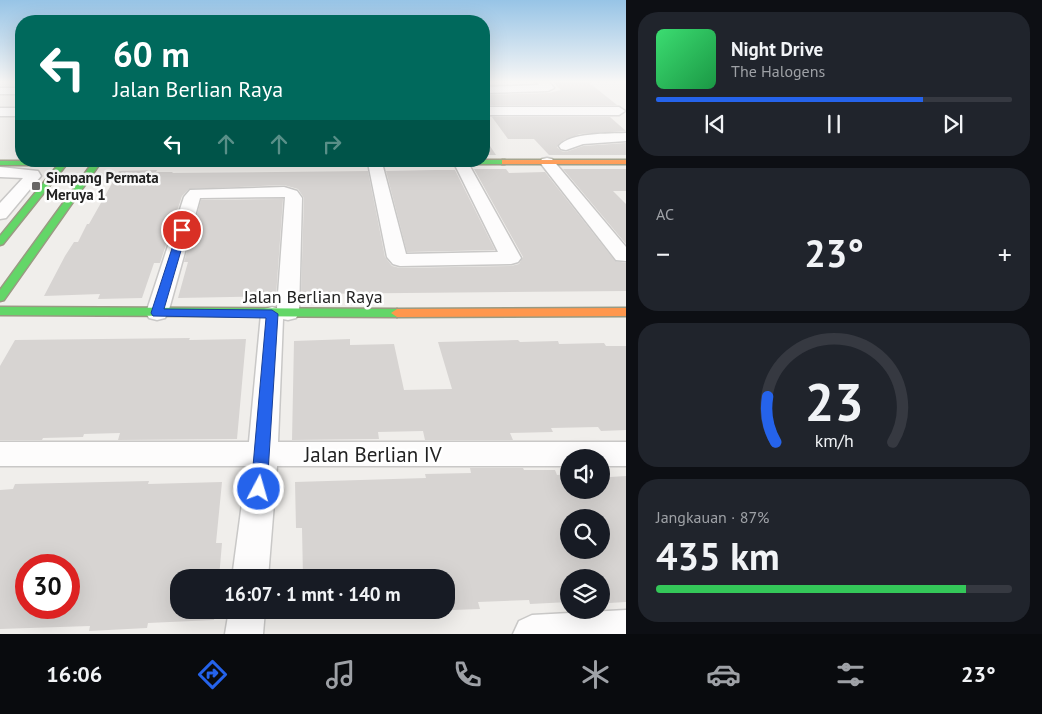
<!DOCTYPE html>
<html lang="id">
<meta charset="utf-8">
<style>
body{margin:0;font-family:"PT Sans",sans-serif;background:#20242c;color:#f1f3f6;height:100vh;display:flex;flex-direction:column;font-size:19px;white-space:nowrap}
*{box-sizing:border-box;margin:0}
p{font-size:16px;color:#9ea1a6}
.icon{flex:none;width:28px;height:28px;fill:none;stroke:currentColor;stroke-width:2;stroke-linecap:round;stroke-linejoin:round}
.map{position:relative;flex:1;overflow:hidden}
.details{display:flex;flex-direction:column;gap:12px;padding:12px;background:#0d0f14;width:416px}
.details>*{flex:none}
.guide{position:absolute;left:15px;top:15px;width:475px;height:152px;border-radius:20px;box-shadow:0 5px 20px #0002;background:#00695c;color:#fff;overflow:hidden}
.fabs{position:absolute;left:560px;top:449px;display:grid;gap:10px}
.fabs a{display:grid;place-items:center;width:50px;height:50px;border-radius:50%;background:#171b24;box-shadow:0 5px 20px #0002;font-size:25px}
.speed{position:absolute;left:15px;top:554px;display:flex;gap:10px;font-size:25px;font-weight:700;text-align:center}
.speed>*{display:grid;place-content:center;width:65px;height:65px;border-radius:50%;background:#171b24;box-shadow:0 5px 20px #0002;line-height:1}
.speed .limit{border:8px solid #d22;background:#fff;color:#111}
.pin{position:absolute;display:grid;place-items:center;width:42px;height:42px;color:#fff;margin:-21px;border:2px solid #fff;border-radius:50%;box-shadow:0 1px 5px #0007}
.me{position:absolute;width:55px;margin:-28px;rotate:6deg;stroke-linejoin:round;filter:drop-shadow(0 0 4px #0008)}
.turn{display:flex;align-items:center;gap:18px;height:105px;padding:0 15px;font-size:22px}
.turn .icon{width:65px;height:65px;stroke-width:2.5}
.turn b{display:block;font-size:35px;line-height:42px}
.lanes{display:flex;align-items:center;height:48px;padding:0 15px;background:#0003;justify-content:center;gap:25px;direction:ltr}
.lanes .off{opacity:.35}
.big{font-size:38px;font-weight:700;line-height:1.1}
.details .card{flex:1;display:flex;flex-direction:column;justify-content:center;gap:8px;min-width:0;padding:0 18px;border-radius:20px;background:#20242c}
.details .dial{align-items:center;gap:0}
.dial svg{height:130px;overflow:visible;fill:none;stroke:#363941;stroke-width:7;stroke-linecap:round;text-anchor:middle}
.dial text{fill:#f1f3f6;stroke:none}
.song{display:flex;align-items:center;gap:15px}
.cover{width:60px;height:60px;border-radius:8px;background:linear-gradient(135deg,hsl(140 70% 55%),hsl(140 70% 35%))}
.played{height:5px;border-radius:2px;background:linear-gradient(90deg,#2563eb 75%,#363941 75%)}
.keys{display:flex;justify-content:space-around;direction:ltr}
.heat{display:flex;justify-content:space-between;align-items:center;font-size:28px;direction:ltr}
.charge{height:8px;border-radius:4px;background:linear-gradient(90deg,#34c759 87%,#363941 0)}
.trip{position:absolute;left:170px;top:569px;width:285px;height:50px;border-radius:20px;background:#171b24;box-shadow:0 5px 20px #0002;font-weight:700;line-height:50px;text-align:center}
.tab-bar{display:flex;height:80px;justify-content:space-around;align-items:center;background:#090b0e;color:#9ea1a6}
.tab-bar .icon{width:35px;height:35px}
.tab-bar .active{color:#2563eb}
.tab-bar b{font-size:22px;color:#f1f3f6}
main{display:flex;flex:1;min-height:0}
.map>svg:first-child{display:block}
.building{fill:#d7d4d2;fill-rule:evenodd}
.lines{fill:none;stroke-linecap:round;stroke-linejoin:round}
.street-casing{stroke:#c9c8c7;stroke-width:3}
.fast-casing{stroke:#999a82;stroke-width:3}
.slow-casing{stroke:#999a82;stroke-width:3}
.street{fill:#fdfcfc;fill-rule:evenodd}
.fast{fill:#63d668;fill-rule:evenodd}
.slow{fill:#ff974d;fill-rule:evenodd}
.route{fill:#2563eb;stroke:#184099}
.poi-dot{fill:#6a6968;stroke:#fff;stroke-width:2}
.labels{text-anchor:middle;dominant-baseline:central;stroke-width:5;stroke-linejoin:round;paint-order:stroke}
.far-poi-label{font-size:15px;font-weight:bold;fill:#222;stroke:#fff;text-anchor:start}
.street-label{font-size:18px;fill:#222;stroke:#fff}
.near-street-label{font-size:21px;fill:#222;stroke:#fff}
</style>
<main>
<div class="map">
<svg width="626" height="634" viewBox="0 0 626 634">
<rect width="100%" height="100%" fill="#f0eeeb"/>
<g class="building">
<polygon points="552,81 587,81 617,105 484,105 484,95 548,93 561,90"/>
<polygon points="492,117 610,117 626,131 580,134 564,140 557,147 561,151 566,152 583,146 626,143 626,155 549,155 534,139 508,139"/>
<polygon points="484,137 496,155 484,155"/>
<polygon points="474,169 506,169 509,173 545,172 615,261 626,263 626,291 301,294 304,198 298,189 284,185 189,189 182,196 160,263 154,263 142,298 98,299 100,294 44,296 65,256 74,242 78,242 87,224 89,224 119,171 157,170 156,172 173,172 172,173 368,171 385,257 392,266 400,268 511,266 519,264 523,257"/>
<polygon points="563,169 626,169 626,191 613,191 626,204 626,244"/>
<polygon points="435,170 455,170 495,250 407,252 386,171"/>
<polygon points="283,199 276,296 178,298 188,262 184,262 201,200"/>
<polygon points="190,338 189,340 246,339 237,439 118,440 120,433 84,434 83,437 43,438 42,440 0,440 0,366 15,340"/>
<polygon points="350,339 350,345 394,344 404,390 452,389 438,342 518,340 520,342 558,341 559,344 604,343 606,346 626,346 626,430 601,431 598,427 551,428 553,432 510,433 513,440 425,440 423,431 378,432 379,439 292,440 294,341"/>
<path d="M470 468H523L524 470H555L557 475 569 474V490H601V473H608L610 477 626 476V602L609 603 606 597H601V578H569V602L530 604 529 600 478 602 480 609 398 612V610H446V578H303L302 528H296L295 482 426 478 425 474 471 473ZM569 518H601V550H569Z"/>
<path d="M149 481 148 484 222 482 216 543H222L219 578H179V610H215L214 620 148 623 147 628 89 631 90 626 0 629V490L13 489 15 484ZM26 565H69V608H26Z"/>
</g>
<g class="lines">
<defs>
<g id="street">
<polygon points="537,81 548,81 554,88 548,91 484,93 484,87 539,85"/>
<rect x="0" y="88" width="21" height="6"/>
<polygon points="484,107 619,107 625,111 619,115 484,115"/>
<rect x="0" y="108" width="21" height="8"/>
<path d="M626 133V141L583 144 566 150 561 149 559 146C570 132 609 134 626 133Z"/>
<polygon points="547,158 552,159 626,247 626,261 616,260 542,165 540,162 542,159"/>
<polygon points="369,161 381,161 382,163 406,254 498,252 454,163 455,161 467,161 521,258 518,262 511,264 400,266 393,264 387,257 368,163"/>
<polygon points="0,167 38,171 41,176 6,218 0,219 0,203 23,178 0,177"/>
<polygon points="284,187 297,191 302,198 299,313 296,318 288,320 283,319 278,442 626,442 626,466 601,466 601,458 569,458 569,466 277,466 268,578 232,578 247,466 0,466 0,442 249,442 261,314 264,309 272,307 277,308 285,197 200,198 168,313 165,318 157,320 149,318 146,313 184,197 190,190"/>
<polygon points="229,610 265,610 263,634 225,634"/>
<polygon points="626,610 626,634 513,634 519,621 532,615"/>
</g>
<g id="fast">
<polygon points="484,160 505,160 509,162 505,164 99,165 4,300 0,301 0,290 91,165 66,165 3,244 0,245 0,236 58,165 0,165 0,161 484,161"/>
<polygon points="0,307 397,309 403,313 397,317 0,315"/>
</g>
<g id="slow">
<rect x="502" y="160" width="124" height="4"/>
<polygon points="626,308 626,316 397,317 391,313 397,309"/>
</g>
</defs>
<use href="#street" class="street-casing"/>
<use href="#fast" class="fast-casing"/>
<use href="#slow" class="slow-casing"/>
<use href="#street" class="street"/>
<use href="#fast" class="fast"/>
<use href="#slow" class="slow"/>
</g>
<linearGradient id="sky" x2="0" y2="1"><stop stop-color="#97c4e6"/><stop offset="0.48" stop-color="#f8f7f6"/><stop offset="1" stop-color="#f8f7f6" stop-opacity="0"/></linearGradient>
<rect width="626" height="170" fill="url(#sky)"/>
<polygon class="route" points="182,227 187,230 164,309 272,310 278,314 267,489 265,494 259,496 254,494 251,489 266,318 153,316 151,313 178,230"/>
<rect class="poi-dot" x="31" y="181" width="10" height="10" rx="2.5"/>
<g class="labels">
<g class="far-poi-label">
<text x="46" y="177">Simpang Permata<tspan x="46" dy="17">Meruya 1</tspan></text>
</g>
<g class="street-label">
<text x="313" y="296">Jalan Berlian Raya</text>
</g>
<g class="near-street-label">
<text x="373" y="454">Jalan Berlian IV</text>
</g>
</g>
</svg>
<div class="fabs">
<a><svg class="icon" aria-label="sound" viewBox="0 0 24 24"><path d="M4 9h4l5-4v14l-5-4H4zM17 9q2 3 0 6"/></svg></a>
<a><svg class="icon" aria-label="search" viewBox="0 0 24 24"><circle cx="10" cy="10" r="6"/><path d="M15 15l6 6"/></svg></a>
<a><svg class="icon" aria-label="layers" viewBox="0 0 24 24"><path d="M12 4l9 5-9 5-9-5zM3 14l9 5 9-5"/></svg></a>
</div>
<div class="speed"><div class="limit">30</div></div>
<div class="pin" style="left:182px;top:230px;background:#d93025"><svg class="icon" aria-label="arrive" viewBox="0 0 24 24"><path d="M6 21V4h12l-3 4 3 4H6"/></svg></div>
<svg class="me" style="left:259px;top:489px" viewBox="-20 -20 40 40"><circle r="17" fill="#2563eb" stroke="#fff" stroke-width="3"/><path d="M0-11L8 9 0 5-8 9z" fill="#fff"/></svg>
<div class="trip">16:07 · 1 mnt · 140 m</div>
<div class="guide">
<div class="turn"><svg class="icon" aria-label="left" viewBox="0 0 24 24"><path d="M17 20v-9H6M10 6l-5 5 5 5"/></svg><div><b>60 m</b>Jalan Berlian Raya</div></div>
<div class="lanes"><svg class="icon" aria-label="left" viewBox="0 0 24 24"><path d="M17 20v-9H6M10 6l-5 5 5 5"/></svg><svg class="icon off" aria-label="ahead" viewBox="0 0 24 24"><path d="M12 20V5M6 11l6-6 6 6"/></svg><svg class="icon off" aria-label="ahead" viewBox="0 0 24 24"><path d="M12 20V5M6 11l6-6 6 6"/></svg><svg class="icon off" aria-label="right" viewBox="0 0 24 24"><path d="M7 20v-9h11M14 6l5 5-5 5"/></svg></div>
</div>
</div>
<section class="details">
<div class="card">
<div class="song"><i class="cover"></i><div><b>Night Drive</b><p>The Halogens</p></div></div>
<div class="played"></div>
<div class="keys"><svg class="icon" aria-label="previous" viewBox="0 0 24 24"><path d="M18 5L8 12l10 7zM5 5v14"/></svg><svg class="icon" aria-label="pause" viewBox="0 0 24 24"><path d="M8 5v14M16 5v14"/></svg><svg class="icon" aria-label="next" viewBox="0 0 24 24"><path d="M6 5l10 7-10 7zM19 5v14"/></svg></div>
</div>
<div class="card"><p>AC</p>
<div class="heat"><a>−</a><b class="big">23°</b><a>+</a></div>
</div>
<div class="card dial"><svg viewBox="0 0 100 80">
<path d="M14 69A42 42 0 1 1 86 69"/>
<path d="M14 69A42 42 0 0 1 9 41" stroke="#2563eb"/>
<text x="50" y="56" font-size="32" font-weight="700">23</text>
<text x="50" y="72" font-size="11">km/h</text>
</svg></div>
<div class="card"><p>Jangkauan · 87%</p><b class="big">435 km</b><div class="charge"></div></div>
</section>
</main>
<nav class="tab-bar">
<b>16:06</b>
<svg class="icon active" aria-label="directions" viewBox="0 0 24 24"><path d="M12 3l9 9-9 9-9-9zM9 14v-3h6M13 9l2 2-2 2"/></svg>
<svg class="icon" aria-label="music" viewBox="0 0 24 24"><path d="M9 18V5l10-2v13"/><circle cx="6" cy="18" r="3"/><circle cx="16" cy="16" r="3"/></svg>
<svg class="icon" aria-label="phone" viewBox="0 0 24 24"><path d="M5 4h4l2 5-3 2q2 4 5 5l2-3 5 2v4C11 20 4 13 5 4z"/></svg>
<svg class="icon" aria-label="climate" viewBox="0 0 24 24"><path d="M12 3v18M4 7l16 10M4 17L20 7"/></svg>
<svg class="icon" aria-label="car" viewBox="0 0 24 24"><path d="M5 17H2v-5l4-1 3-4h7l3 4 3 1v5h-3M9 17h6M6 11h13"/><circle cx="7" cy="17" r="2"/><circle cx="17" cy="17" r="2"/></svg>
<svg class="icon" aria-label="filters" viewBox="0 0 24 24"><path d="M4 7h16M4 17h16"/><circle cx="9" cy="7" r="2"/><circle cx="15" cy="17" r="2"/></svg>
<b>23°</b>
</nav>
